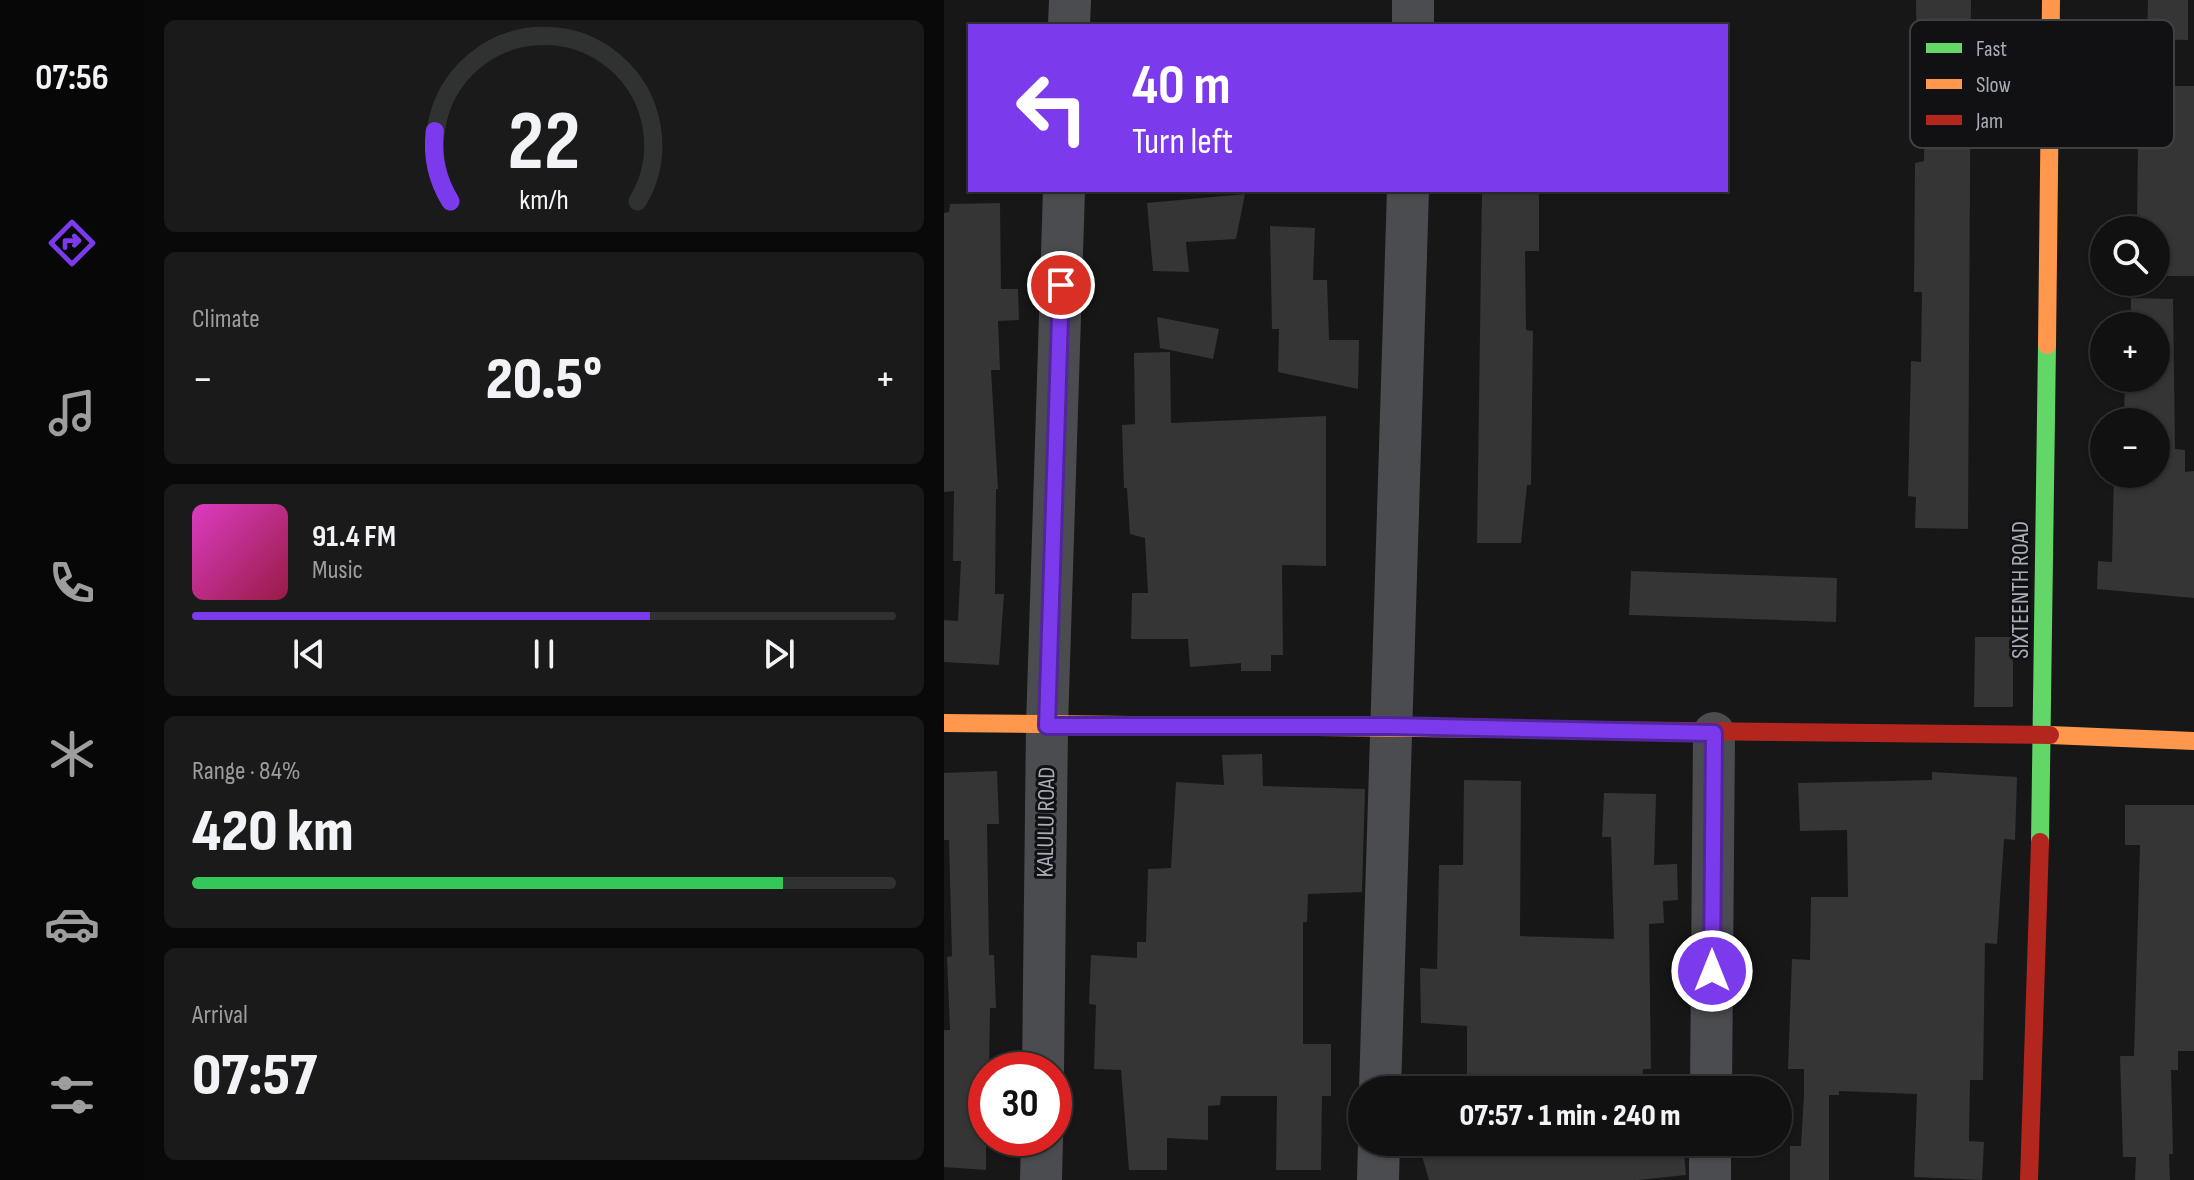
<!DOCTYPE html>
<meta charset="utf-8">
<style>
body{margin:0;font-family:"Sofia Sans Condensed",sans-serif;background:#1a1a1a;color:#f1f3f6;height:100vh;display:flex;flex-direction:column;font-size:30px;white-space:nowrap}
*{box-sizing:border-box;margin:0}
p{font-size:26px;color:#9c9d9f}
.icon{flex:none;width:44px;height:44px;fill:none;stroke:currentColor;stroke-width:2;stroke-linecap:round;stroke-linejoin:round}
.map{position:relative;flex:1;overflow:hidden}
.sheet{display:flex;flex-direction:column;gap:20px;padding:20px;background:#090909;width:800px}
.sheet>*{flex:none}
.guide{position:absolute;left:24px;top:24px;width:760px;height:168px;border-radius:0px;box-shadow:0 2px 6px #0004,0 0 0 2px #303131;background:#7c3aed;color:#fff;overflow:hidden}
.controls{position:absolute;left:1146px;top:216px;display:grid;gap:16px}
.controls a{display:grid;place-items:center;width:80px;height:80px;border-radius:50%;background:#111;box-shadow:0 2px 6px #0004,0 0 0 2px #303131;font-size:40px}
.speed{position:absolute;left:24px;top:1052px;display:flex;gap:16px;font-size:40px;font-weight:700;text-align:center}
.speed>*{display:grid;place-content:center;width:104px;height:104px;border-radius:50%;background:#111;box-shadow:0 2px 6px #0004,0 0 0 2px #303131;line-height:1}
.speed .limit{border:12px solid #d22;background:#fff;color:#111}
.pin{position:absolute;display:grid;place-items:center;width:68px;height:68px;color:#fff;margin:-34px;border:4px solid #fff;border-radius:50%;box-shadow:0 2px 8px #0007}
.me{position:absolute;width:88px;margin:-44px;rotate:0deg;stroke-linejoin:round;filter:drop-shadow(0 0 6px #0008)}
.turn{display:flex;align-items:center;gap:28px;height:168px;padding:0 32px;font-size:36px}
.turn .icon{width:104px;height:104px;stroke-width:2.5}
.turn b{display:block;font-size:56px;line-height:68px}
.big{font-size:60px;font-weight:800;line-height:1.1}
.sheet .widget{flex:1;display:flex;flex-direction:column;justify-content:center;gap:12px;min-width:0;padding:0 28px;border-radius:12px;background:#1a1a1a}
.sheet .dial{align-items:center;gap:0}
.dial svg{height:208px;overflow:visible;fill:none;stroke:#303131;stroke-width:7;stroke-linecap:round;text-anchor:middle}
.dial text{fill:#f1f3f6;stroke:none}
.song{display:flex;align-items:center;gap:24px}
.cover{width:96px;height:96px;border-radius:12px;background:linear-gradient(135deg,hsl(310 70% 55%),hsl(340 70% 35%))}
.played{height:8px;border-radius:4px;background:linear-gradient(90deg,#7c3aed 65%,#303131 65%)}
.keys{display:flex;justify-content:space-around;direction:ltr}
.heat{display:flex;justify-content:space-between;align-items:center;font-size:44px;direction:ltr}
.charge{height:12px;border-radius:6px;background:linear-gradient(90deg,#34c759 84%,#303131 0)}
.trip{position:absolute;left:404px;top:1076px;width:444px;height:80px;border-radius:40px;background:#111;box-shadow:0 2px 6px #0004,0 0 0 2px #303131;font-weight:800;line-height:80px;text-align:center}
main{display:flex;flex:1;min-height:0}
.tabs{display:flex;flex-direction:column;width:144px;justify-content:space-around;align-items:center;background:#070707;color:#9c9d9f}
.tabs .icon{width:56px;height:56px}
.tabs .selected{color:#7c3aed}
.tabs b{font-size:36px;color:#f1f3f6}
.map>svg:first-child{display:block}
.building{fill:#353536}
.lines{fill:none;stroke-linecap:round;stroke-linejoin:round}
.street{stroke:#4b4c50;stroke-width:42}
.fast{stroke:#63d668;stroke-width:18}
.slow{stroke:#ff974d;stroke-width:18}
.jam{stroke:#b3261e;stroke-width:18}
.route-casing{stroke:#51269a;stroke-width:20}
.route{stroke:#7c3aed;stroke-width:14}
.labels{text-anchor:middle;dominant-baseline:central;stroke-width:6;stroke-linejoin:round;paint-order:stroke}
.street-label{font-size:24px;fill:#a8adb8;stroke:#111113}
.key{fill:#111113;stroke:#3e4045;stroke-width:2}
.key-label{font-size:22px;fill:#a8adb8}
</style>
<main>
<nav class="tabs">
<b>07:56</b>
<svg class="icon selected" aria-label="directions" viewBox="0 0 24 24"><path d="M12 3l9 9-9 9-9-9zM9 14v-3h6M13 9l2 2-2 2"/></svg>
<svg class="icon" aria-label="music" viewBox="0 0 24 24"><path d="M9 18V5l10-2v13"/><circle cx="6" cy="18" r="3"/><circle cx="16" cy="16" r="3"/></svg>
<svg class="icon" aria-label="phone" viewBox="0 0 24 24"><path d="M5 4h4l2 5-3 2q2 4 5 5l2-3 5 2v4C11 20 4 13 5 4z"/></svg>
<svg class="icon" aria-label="climate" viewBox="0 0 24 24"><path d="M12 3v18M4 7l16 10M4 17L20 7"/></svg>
<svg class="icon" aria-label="car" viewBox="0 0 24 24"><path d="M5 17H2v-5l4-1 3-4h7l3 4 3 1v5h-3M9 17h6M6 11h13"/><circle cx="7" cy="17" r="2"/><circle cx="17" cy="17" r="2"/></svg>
<svg class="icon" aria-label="filters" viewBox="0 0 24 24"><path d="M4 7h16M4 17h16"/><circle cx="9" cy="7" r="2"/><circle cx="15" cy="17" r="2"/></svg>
</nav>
<section class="sheet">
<div class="widget dial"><svg viewBox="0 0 100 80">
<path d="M14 69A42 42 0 1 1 86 69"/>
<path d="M14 69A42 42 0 0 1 8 42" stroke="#7c3aed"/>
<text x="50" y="56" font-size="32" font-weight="700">22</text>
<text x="50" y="72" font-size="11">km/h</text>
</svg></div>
<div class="widget"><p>Climate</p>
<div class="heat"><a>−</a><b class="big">20.5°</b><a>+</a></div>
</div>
<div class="widget">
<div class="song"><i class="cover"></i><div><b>91.4 FM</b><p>Music</p></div></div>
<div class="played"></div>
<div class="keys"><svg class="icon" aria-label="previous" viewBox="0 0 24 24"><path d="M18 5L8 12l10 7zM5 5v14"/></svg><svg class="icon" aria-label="pause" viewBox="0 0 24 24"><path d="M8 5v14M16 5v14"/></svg><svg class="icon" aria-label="next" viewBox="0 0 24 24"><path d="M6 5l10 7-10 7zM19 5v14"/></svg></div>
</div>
<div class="widget"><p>Range · 84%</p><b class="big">420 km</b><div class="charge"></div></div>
<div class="widget"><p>Arrival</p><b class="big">07:57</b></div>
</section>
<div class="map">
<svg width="1250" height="1180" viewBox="0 0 1250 1180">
<rect width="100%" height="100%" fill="#171717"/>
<g class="building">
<polygon points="972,0 1027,0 1024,529 971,528 972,497 964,496 967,361 977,362 978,292 970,292 971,163 980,161 981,86 973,84"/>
<polygon points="1204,0 1244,0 1244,40 1203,39"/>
<polygon points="1217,86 1250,86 1250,276 1212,276 1212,230 1193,230 1194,143 1217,143"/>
<polygon points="538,190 595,190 595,251 581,251 582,330 589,331 587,485 583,485 577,543 533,543"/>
<polygon points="301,194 292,239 242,242 245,272 209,271 203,203"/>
<polygon points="56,203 57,289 74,289 75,320 54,321 56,370 47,370 54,489 52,489 51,594 60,594 55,665 0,662 0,620 14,621 17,561 9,561 10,491 0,492 0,213 5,212 6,204"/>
<polygon points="326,226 371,228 369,280 383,280 385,340 415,340 414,389 334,372 335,329 328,329"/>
<polygon points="1187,298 1229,299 1231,449 1241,450 1241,472 1250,471 1250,598 1153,589 1154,561 1168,562 1170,474 1212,474 1212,422 1180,422 1181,378 1212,378 1212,326 1187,326"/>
<polygon points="213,317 275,329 269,359 216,348"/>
<polygon points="226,352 227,423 382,416 382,566 338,565 339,655 327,655 327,671 297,671 297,663 246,667 244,639 187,639 188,593 204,593 201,538 186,534 183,488 180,488 178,425 191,424 190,353"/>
<polygon points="687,571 893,578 892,622 685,615"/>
<polygon points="1031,637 1069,637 1069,707 1030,707"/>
<polygon points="318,754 319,786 421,789 418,892 364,894 363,922 359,922 359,1044 387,1044 387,1096 378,1096 377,1170 332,1170 333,1096 277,1096 276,1105 264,1106 264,1140 223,1138 223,1170 185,1170 177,1070 150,1069 152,1005 145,1004 147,955 193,958 193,942 202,942 204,869 227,868 232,782 280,785 278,755"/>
<polygon points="53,771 55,824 43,824 45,955 50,955 52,1008 46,1008 45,1070 42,1070 42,1170 0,1167 0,1030 6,1030 3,957 8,956 5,840 0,840 0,773"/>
<polygon points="988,772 1073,777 1071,840 1060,839 1053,944 1041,943 1039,1080 1026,1080 1025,1141 1040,1142 1038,1180 970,1177 973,1094 895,1091 895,1095 885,1095 885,1180 846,1180 846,1146 857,1146 860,1094 860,1069 844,1069 848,959 866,960 867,897 904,897 903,830 856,831 854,783 988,780"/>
<polygon points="520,780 577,781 576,936 670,939 667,837 658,837 660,793 712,794 710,865 733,864 734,900 719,901 720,923 705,924 707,1069 699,1069 698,1090 523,1090 523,1026 477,1023 476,968 493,969 495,865 519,865"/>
<polygon points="1181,805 1250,805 1250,1051 1234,1051 1234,1070 1227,1070 1229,1154 1225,1154 1226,1180 1191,1180 1192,1157 1179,1157 1176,1056 1190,1056 1196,845 1181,845"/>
<polygon points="474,1142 739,1142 742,1175 694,1180 485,1180"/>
</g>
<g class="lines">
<g class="street">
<polyline points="125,26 126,0"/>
<polyline points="469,26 469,0"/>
<polyline points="99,1070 103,726 120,190"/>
<polyline points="436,1090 464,190"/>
<polyline points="767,1090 770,733"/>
<polyline points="97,1180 98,1138"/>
<polyline points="434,1180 435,1142"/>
<polyline points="766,1180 766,1142"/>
</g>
<polyline class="fast" points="1096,842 1103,345"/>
<g class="slow">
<polyline points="1103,345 1107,0"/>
<polyline points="0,723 566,729"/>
<polyline points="1106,735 1250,741"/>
</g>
<g class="jam">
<polyline points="566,729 1106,735"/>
<polyline points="1085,1180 1096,842"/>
</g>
</g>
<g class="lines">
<defs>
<polyline id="route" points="117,285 103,726 446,726 770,733 768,971"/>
</defs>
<use href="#route" class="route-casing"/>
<use href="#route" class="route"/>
</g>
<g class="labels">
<g class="street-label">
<text transform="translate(1076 590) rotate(-90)">SIXTEENTH ROAD</text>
<text transform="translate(102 822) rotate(-89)">KALULU ROAD</text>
</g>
</g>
<rect x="966" y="20" width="264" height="128" rx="12" class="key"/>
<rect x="982" y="43" width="36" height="10" fill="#63d668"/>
<rect x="982" y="79" width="36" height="10" fill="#ff974d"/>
<rect x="982" y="115" width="36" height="10" fill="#b3261e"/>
<g class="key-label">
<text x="1032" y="56">Fast</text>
<text x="1032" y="92">Slow</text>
<text x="1032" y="128">Jam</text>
</g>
</svg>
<div class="controls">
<a><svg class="icon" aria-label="search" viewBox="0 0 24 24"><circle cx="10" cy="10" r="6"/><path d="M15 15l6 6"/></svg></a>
<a>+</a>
<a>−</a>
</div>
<div class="speed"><div class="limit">30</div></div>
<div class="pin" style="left:117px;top:285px;background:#d93025"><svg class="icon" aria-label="arrive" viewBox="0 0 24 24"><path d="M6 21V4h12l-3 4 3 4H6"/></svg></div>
<svg class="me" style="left:768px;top:971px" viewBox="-20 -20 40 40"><circle r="17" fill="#7c3aed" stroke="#fff" stroke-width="3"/><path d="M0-11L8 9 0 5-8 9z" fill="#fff"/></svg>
<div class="trip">07:57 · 1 min · 240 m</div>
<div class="guide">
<div class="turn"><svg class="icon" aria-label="left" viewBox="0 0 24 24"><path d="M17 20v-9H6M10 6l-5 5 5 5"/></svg><div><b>40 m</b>Turn left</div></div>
</div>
</div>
</main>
